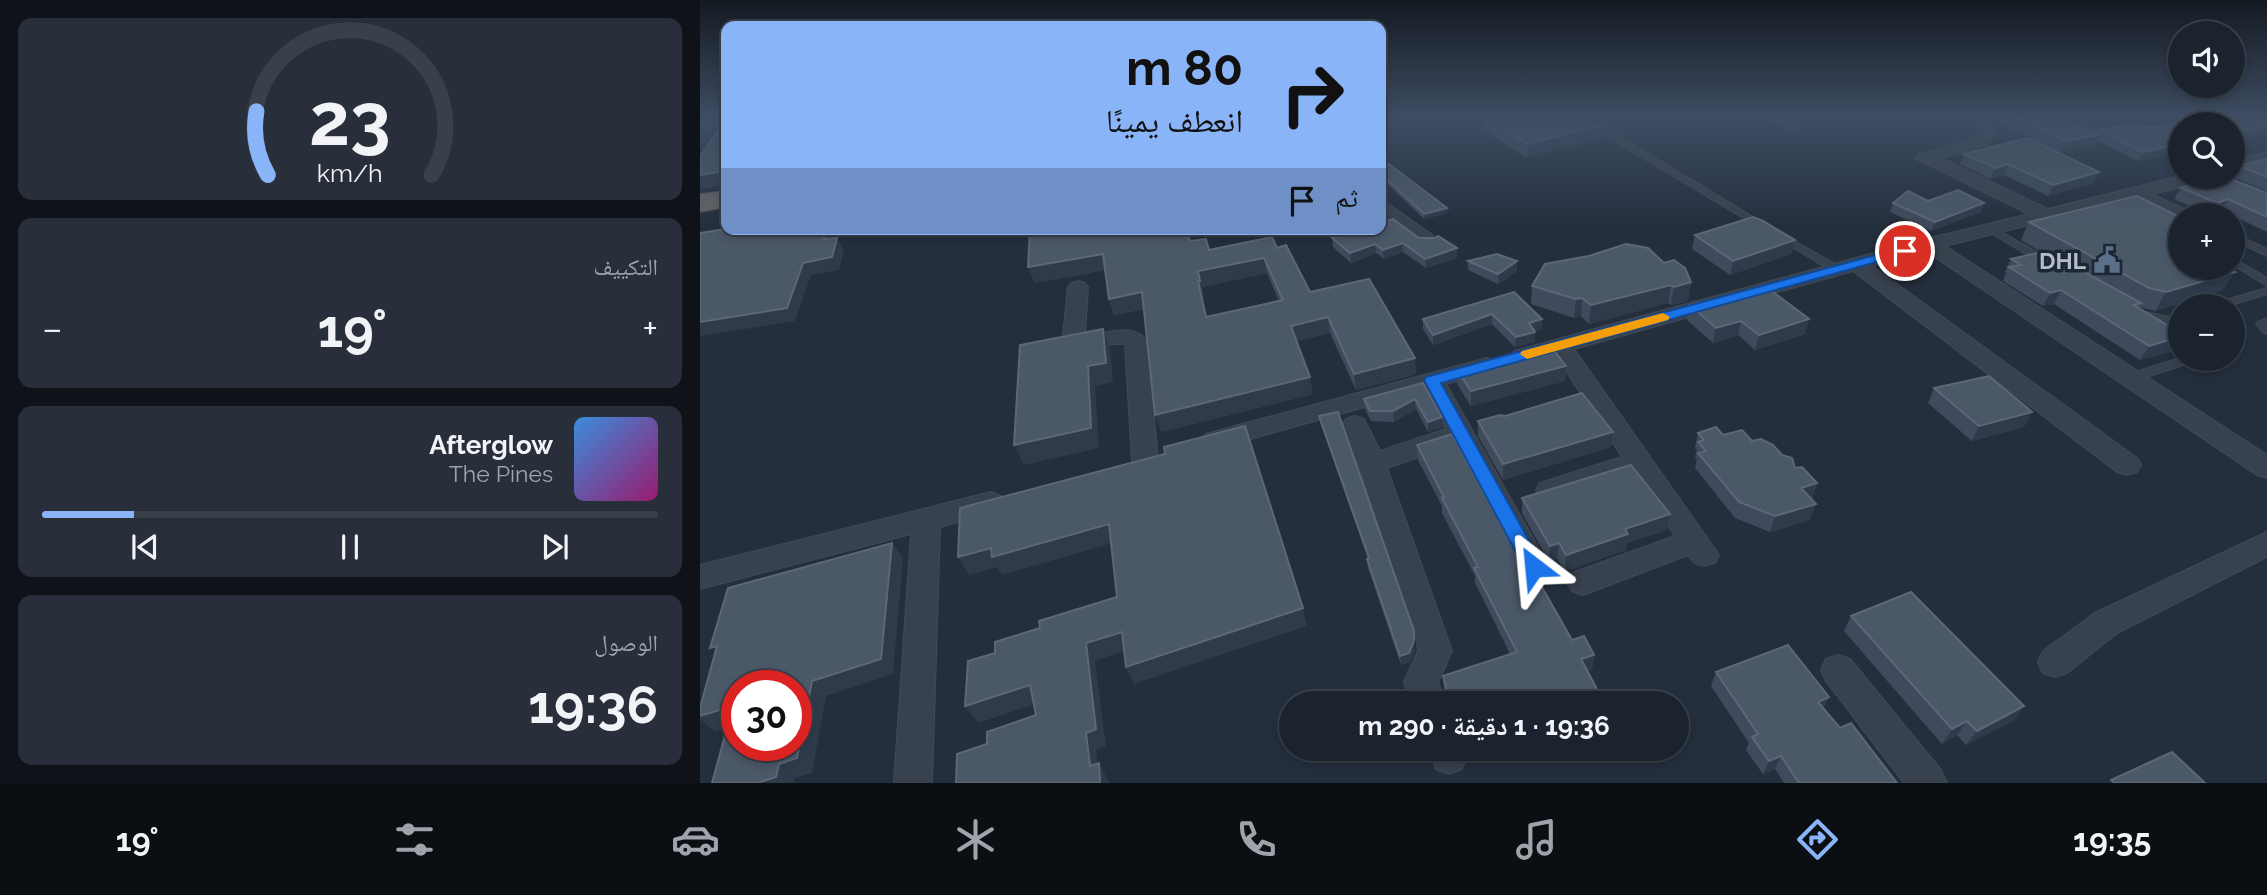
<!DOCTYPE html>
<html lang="ar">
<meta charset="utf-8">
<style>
body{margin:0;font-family:Raleway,"Noto Naskh Arabic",sans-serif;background:#282f3a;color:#f1f3f6;direction:rtl;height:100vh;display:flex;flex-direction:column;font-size:26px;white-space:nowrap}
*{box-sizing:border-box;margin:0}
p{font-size:23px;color:#a0a4aa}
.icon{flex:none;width:38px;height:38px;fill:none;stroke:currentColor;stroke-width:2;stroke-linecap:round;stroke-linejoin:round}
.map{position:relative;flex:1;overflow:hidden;direction:ltr}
.side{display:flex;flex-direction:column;gap:18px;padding:18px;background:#0f1319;width:700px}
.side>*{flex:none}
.top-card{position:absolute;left:21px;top:21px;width:665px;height:214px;border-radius:14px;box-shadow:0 4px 10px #0003,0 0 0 2px #39404a;direction:rtl;background:#8ab4f8;color:#111;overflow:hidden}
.buttons{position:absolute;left:1468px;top:21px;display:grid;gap:14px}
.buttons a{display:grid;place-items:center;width:77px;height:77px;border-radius:50%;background:#1b232e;box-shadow:0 4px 10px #0003,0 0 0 2px #39404a;font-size:35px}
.speed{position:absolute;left:21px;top:670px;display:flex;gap:14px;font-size:35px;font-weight:700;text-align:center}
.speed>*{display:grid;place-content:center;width:91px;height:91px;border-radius:50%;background:#1b232e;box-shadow:0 4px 10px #0003,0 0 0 2px #39404a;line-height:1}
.speed .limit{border:10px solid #d22;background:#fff;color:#111}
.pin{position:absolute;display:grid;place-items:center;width:60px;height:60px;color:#fff;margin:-30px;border:4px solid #fff;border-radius:50%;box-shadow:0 2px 7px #0007}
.me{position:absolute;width:77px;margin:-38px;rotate:331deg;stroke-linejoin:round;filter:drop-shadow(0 0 5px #0008)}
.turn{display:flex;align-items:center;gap:24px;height:147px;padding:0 28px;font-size:32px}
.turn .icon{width:91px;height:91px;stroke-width:2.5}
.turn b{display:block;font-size:49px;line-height:60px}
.then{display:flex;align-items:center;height:66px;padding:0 28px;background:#0003;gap:14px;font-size:26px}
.big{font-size:52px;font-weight:700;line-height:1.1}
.side .widget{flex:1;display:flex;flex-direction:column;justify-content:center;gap:10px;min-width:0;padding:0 24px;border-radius:14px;background:#282f3a}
.side .dial{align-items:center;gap:0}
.dial svg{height:182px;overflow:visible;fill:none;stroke:#39404a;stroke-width:7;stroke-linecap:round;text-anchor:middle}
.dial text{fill:#f1f3f6;stroke:none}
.song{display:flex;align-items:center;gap:21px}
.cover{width:84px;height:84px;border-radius:10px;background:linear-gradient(135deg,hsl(210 70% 55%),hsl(320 70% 35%))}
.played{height:7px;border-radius:4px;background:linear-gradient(90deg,#8ab4f8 15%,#39404a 15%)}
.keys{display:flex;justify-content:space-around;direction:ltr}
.heat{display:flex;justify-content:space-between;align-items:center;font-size:38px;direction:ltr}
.trip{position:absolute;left:579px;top:691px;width:410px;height:70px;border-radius:35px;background:#1b232e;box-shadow:0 4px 10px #0003,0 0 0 2px #39404a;font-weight:700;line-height:70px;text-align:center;direction:rtl}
.tabs{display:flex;height:112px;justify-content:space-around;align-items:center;background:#0b0e12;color:#a0a4aa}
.tabs .icon{width:49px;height:49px}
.tabs .on{color:#8ab4f8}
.tabs b{font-size:32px;color:#f1f3f6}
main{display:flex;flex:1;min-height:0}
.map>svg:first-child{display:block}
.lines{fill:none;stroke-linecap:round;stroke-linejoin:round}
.service-casing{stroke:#414a57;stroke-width:2}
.minor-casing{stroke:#414a57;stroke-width:2}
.trunk-casing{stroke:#434c59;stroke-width:2}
.service{fill:#38414e;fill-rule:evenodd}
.minor{fill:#38414e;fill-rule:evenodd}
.trunk{fill:#656462;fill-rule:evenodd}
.wall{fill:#3f4b5c;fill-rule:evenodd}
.shaded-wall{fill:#2f3b4b}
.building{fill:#4b5868;stroke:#5c6777;stroke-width:2;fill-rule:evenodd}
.route{fill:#1a73e8;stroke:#114b97;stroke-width:2}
.slow{fill:#f59e0b}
.labels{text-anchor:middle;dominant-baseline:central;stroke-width:7;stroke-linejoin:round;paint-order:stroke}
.poi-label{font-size:23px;font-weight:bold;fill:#b4bcc9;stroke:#1d2633;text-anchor:end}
</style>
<main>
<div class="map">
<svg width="1567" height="783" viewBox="0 0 1567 783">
<rect width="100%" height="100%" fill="#242f3e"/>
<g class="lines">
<defs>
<g id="service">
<polygon points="893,124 899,124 1068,226 1063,229 1060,228 893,128"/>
<polygon points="1439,188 1492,213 1494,215 1482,215 1436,193 1435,191"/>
<polygon points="1289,225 1349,259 1350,261 1345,264 1341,263 1286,230 1284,228"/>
<polygon points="1533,233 1567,249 1567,256 1533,240"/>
<polygon points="1082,234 1140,267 1141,269 1140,271 1132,271 1079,239 1079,235"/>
<polygon points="1533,258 1567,278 1567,286 1533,265"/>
<polygon points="1567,288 1567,294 1528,306 1512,306 1513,304"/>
<polygon points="1440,311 1470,317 1480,314 1480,320 1474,323 1480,327 1480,335 1476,334 1458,321 1436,316 1435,314"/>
<polygon points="1567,318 1567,334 1563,333 1556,323"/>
<polygon points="1480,358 1494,359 1492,362 1437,380 1429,380 1427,377 1429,374"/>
</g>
<g id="minor">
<path d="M1270 117H1285L1296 132 1286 145 1241 158 1348 209 1480 176 1507 177 1505 181 1245 246 1567 455V478L1557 475 1226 251 1172 266 1437 458 1441 465 1437 472 1427 475 1417 472 1153 271 874 349 1019 555 1015 563C1002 567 995 567 988 555L883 595 872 591 867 582 872 573 975 536 933 473 850 500 840 497 836 490 840 483 922 457 855 354 822 363 814 361 810 356 814 351 1222 240 1329 214 1215 158 1219 154 1274 139 1280 132Z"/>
<polygon points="1567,151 1567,161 1533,172 1533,162"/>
<polygon points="681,202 687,203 735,237 738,241 735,245 721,245 681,215"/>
<path d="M378 281 385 283 388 287 385 333C405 337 432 320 447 341L458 460 454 467 445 469 436 467 432 460 425 344C405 342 378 357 363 336L368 287 371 283Z"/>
<polygon points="787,358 795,360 799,365 795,370 746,384 849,567 845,576 834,579 823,576 754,445 687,468 752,651 738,682 746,704 711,704 704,682 718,651 717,640 660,469 642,425 646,419 655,416 664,419 680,451 746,429 725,390 515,449 506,446 502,440 506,434"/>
<polygon points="291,492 301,496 305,503 301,510 240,527 232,783 194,783 211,534 0,589 0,565"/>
<polygon points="1567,532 1567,557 1417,633 1367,673 1355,677 1343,673 1338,662 1343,651 1395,613"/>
<polygon points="1138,655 1150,659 1241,770 1247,783 1204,783 1126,681 1121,670 1126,659"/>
<polygon points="729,749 765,749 767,756 762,769 749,774 736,769"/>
</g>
<polygon id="trunk" points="26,191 26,207 0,212 0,194"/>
</defs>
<use href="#service" class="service-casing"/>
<use href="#minor" class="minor-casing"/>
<use href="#trunk" class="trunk-casing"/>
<use href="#service" class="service"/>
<use href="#minor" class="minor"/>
<use href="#trunk" class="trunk"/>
</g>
<g class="wall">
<polygon points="785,117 897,121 891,122 898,126 897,139 827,158 785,130"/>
<polygon points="1044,117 1092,117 1099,125 1097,134 1069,120 1059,122"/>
<polygon points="1224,117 1263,117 1236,123"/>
<polygon points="1288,117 1361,117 1395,134 1397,130 1567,126 1567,133 1438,161 1396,140 1393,147 1359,153"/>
<polygon points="1264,154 1399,172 1393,183 1348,196 1304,175 1290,179 1260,164"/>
<polygon points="681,158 748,213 724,219 681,178"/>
<polygon points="1567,159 1567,191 1533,177 1539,166"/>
<polygon points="1481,188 1567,193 1567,232 1521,210 1510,214 1474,199"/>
<polygon points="1228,201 1284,203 1281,212 1231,231 1190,212 1193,203"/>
<polygon points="1329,222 1480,268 1523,290 1455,311 1439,307 1438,308 1480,333 1480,343 1476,350 1440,360 1354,304 1343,306 1303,281 1306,273 1305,272 1311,259 1341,252 1321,240"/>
<polygon points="995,235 1095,240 1091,254 1030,275 992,249"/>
<polygon points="632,238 719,238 757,248 757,258 726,268 703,252 684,259 676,253 651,263 633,247"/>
<path d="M490 241 509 250 577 248 610 292 716 374 656 390 630 333 597 341 613 394 461 432 444 309 414 315 409 299 405 270 334 283ZM567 273 579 301 507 317 502 297H504L502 287Z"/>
<polygon points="768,261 817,261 817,271 798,284 768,270"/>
<polygon points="964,263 991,282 988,301 971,305 968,303 889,324 881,316 874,318 831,304 832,286"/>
<polygon points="814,292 842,319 841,329 835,331 835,342 815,347 792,324 733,345 723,329 723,319"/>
<polygon points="1022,303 1109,319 1105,334 1055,350 1038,335 1013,343 987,320 990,305"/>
<polygon points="757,369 865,381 771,406 757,384"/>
<polygon points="723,383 742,417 742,427 728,432 716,409 694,422 671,421 665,409 664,399"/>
<polygon points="1234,388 1324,427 1272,441 1228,403"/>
<polygon points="619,416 715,651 710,662 701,665 668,568 667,559 668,558 621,425"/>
<polygon points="778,421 913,432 911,447 803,480 778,436"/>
<polygon points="998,433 1023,435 1052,441 1082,455 1095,468 1117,483 1112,499 1110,520 1070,532 1035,518 995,468 997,459 995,457 997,450 995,448"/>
<polygon points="717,445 821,562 872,640 894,655 892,670 887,671 898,691 896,704 736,704 735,692 744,691 743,676 810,654 775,583 775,576 742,513 742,506 718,460"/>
<polygon points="822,498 967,530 927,543 926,550 865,571 857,559 849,562 822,513"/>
<polygon points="1151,616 1324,706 1313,721 1266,745 1257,735 1242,744 1144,631"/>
<polygon points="1016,672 1129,697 1123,708 1140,728 1197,783 1084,783 1075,769 1063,774 1046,750 1049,743 1011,686"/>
</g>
<g class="shaded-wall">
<polygon points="5,117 22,117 19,118 0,145 0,124"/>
<polygon points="875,117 897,117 897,121 874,126"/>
<polygon points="1060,117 1070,117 1069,120 1059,122"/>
<polygon points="1238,117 1263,117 1236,123"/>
<polygon points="898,126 897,139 827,158 827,144"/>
<polygon points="1567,126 1567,133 1533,140 1533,133"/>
<polygon points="1399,135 1393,147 1359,153 1365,141"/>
<polygon points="1480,144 1480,151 1438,161 1442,152"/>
<polygon points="1308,164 1304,175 1290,179 1295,168"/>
<polygon points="26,171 26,185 0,189 0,175"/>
<polygon points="1399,172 1393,183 1348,196 1353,185"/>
<polygon points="1528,199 1521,210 1510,214 1517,203"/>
<polygon points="1284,203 1281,212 1231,231 1235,222"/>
<polygon points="747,208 748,213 724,219 724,214"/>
<polygon points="127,229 137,229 131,251 124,239"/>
<polygon points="247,229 297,229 251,237"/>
<polygon points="1480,235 1480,250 1467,238"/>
<polygon points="137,238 144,250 139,270 111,275 95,321 0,336 0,322 103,263"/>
<polygon points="1095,240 1091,254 1030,275 1033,261"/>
<polygon points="703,243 703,252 684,259 683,250"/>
<polygon points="675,244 676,253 651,263 650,253"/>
<polygon points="757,248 757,258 726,268 725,259"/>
<polygon points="403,254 409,269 334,283 328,267"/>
<polygon points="564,258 567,273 502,287 504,297 502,297 498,281 498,271"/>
<polygon points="817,261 817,271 798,284 798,274"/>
<polygon points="1535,272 1523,290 1455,311 1466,292"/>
<polygon points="991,282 988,301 971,305 974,287"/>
<polygon points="971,285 968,303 889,324 891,305"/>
<polygon points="1361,290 1354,304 1343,306 1350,293"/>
<polygon points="442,292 447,308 414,315 409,299"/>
<polygon points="882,298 881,316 874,318 876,299"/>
<polygon points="792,314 792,324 733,345 733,335"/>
<polygon points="628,317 630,333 594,342 591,326"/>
<polygon points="842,319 841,329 828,333 829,323"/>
<polygon points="1109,319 1105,334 1055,350 1059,335"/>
<polygon points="1041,321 1038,335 1013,343 1016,328"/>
<polygon points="403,329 410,348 413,382 395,386 399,448 324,465 314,445 388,366"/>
<polygon points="835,332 835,342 815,347 816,337"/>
<polygon points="1480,337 1480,343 1476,350 1440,360 1449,346"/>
<polygon points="715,358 716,374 656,390 654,374"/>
<polygon points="866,366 865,381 771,406 771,391"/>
<polygon points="610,377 613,394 461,432 455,415"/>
<polygon points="715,399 716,409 694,422 693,411"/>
<polygon points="1332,412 1324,427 1272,441 1279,426"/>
<polygon points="742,417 742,427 728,432 728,422"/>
<polygon points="913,432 911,447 803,480 803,464"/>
<polygon points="1117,483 1112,499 1101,488"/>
<polygon points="1116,504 1110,520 1070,532 1075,516"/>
<polygon points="970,514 967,530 927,543 926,550 865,571 866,555 925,529"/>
<polygon points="409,524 416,542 302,575 297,567 269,575 258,557 291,548"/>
<polygon points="192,543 203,558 193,674 126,696 112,773 94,778 94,783 57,783 79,764 112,681"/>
<polygon points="859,543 857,559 849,562 850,546"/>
<polygon points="603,608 607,626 434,684 426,667"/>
<polygon points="422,632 430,649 395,661 406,746 396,750 400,783 390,766 386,733 386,643"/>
<polygon points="714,641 715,651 710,662 701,665 700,656"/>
<polygon points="894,655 892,670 879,674 881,659"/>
<polygon points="330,685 341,702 278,723 265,706"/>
<polygon points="898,691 896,704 865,704"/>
<polygon points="841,692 840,704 807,704"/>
<polygon points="1129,697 1122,711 1118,702"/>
<polygon points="33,706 37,724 15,732 0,719 0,716"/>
<polygon points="1324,706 1313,721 1266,745 1277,731"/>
<polygon points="1267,721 1257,735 1242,744 1252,729"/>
<polygon points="1081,756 1075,769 1063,774 1069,761"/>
<polygon points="399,763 408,780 409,783 400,783"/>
</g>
<g class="building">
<polygon points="0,117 5,117 0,124"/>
<polygon points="21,117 26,117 26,171 0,175 0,157 22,124"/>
<polygon points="785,117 882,117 898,126 827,144"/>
<polygon points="1081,117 1092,117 1099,125"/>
<polygon points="1315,117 1361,117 1399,135 1365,141"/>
<polygon points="1521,117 1552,117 1567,122 1567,126 1533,133 1533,124 1480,124 1480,144 1442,152 1397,130 1438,124 1449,128"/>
<polygon points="1327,138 1399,172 1353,185 1308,164 1295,168 1264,154"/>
<polygon points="681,158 747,208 724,214 681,174"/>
<polygon points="1567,159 1567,177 1539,166"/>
<polygon points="1518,177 1526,177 1567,193 1567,217 1528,199 1517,203 1481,188"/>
<polygon points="1258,190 1284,203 1235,222 1193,203 1208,191 1228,201"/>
<polygon points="1437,196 1480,217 1480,235 1467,238 1480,245 1480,268 1527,268 1535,272 1466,292 1449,288 1329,222"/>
<polygon points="1053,217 1063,221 1095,240 1033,261 995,235"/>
<polygon points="693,219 719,238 735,238 738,236 757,248 725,259 703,243 683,250 675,244 650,253 632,238 660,229 681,229 681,223"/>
<polygon points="26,229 127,229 124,239 137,238 132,257 103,263 87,308 0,322 0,233"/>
<path d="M330 229H486L490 241 506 239 509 250 572 237 577 248 586 245 610 292 669 279 715 358 654 374 628 317 591 326 610 377 455 415 442 292 409 299 403 254 328 267ZM564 258 583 300 506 317 498 281H500L498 271Z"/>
<polygon points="926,244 948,248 964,263 974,260 985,268 991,282 974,287 971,285 891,305 882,298 876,299 832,286 845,264 889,256"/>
<polygon points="1346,251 1441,303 1434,305 1480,333 1480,337 1449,346 1361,290 1350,293 1309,267 1321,265 1311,259"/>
<polygon points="797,254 817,261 798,274 768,261"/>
<polygon points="1069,289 1109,319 1059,335 1041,321 1016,328 990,305 1017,299 1022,303"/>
<polygon points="814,292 842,319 829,323 835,332 816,337 792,314 733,335 723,319"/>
<polygon points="403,329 406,363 388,366 391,428 314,445 320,345"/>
<polygon points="849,344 866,366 771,391 757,369"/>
<polygon points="1289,376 1332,412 1279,426 1234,388"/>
<polygon points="723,383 742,417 728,422 715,399 693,411 670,411 664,399"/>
<polygon points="882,393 913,432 803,464 778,421 800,415 805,416"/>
<polygon points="638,412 714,631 714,641 709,653 700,656 667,559 669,558 619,416"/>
<polygon points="545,426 603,608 426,667 422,632 386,643 396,729 386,733 390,766 399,763 400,783 256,783 257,754 287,744 287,732 336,715 330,685 265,706 268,661 295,653 295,642 340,628 339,621 417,597 409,524 292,557 291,548 258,557 260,508 465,454 464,447"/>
<polygon points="1016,427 1023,435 1042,430 1052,441 1061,439 1073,445 1082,455 1092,458 1095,468 1102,467 1117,483 1101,488 1116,504 1075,516 1039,502 998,453 1006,451 998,442 1004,440 998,433"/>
<polygon points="752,434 821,562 830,566 872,640 884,636 894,655 881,659 898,691 865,704 847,704 841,692 807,704 739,704 735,692 747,691 743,676 817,652 774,568 778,567 742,498 744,497 717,445"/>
<polygon points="931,465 970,514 925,529 928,534 866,555 859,543 850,546 822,498"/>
<path d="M192 543 181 659 112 681 97 758 79 764 76 777 57 783H12L33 706 0 716V708L17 646 10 648 28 588ZM37 686H96V746H37Z"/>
<polygon points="1211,592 1324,706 1277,731 1267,721 1252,729 1151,616"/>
<polygon points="1088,645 1129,697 1118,702 1140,728 1151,723 1197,783 1099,783 1081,756 1069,761 1052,737 1058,734 1016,672"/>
<polygon points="1472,752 1505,783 1414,783 1411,780"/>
</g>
<linearGradient id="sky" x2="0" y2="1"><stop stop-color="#141a22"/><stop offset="0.52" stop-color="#3f4d63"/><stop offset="1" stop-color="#3f4d63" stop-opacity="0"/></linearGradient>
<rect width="1567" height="226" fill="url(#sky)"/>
<polygon class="route" points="1205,247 1209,248 1209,253 741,383 844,567 841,573 834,575 827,573 724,380 726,377"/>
<polygon class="slow" points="963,313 970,317 968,320 827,359 820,354 822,351"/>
<defs>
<symbol id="civic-bare" viewBox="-9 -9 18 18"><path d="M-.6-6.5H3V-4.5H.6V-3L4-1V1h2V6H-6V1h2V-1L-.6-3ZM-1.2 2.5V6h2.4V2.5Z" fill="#5c6f8a" stroke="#1d2633" stroke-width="2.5" paint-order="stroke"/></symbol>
</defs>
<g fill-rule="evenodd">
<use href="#civic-bare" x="1388" y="241" width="38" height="38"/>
</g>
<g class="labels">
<g class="poi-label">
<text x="1386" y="260">DHL</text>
</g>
</g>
</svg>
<div class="buttons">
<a><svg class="icon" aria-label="sound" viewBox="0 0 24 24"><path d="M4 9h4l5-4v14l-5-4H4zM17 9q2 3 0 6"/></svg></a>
<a><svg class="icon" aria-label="search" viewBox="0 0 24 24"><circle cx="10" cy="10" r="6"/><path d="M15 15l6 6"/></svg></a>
<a>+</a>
<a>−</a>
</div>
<div class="speed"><div class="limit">30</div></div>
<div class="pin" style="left:1205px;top:251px;background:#d93025"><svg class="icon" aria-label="arrive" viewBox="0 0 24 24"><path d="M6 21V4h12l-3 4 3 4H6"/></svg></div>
<svg class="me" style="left:834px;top:567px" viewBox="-20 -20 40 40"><path d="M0-17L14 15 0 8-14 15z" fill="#1a73e8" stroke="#fff" stroke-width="4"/></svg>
<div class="trip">19:36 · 1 دقيقة · 290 m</div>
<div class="top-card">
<div class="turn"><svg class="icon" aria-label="right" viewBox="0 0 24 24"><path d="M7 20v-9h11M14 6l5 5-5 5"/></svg><div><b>80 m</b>انعطف يمينًا</div></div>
<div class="then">ثم<svg class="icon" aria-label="arrive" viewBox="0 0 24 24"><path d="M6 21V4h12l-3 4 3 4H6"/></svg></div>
</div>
</div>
<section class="side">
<div class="widget dial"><svg viewBox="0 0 100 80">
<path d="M14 69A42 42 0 1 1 86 69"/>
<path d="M14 69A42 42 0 0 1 9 41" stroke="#8ab4f8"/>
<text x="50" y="56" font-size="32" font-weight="700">23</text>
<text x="50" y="72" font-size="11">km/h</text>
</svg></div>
<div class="widget"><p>التكييف</p>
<div class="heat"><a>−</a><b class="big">19°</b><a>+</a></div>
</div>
<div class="widget">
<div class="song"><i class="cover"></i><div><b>Afterglow</b><p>The Pines</p></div></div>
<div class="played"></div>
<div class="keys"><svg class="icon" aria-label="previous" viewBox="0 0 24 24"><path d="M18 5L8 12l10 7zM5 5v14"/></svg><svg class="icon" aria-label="pause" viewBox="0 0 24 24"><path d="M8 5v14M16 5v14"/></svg><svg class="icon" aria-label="next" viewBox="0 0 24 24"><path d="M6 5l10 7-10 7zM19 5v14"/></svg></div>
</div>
<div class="widget"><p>الوصول</p><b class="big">19:36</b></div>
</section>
</main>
<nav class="tabs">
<b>19:35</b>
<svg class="icon on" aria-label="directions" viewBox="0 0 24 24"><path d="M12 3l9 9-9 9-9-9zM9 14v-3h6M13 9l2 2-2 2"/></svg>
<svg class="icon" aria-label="music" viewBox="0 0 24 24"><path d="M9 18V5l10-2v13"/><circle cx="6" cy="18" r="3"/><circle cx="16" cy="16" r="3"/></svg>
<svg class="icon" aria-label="phone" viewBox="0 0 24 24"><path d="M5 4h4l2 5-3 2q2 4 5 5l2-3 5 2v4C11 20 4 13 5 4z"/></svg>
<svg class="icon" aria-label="climate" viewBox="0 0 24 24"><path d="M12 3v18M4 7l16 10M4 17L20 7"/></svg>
<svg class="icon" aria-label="car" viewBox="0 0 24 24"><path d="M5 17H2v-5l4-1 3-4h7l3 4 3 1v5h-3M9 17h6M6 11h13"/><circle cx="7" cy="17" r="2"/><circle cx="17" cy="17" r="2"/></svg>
<svg class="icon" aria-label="filters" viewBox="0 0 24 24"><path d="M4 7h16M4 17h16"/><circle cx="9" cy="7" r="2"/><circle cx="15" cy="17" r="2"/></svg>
<b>19°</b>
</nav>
